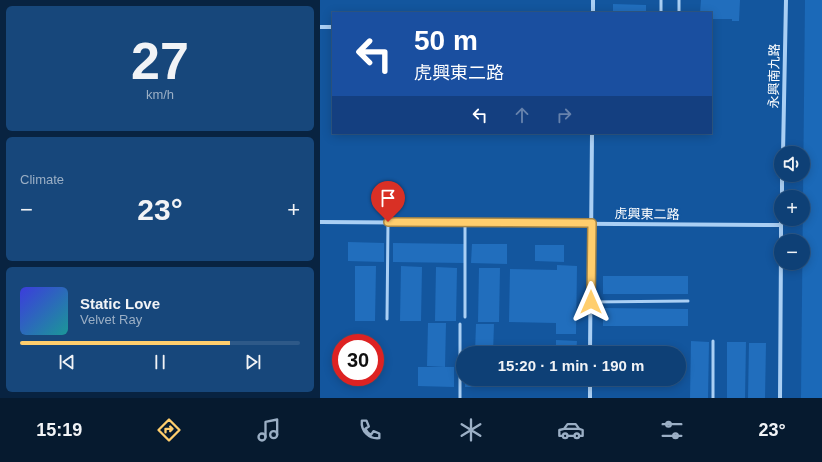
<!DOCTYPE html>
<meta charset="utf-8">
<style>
body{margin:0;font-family:Arial,"Noto Sans TC",sans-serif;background:#17477b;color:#f1f3f6;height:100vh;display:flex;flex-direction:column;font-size:15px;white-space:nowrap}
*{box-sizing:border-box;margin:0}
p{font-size:13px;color:#9bafc5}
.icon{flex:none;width:22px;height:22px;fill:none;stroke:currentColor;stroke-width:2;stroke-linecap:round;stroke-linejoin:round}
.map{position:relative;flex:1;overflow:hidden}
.side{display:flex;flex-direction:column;gap:6px;padding:6px;background:#082341;width:320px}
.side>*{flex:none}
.guide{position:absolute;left:12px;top:12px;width:380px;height:122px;border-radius:0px;box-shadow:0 2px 10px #0003,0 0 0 1px #2e5988;background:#1a4fa0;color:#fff;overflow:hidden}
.tools{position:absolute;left:454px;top:146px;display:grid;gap:8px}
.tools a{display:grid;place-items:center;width:36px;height:36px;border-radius:50%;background:#0e4076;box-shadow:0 2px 10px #0003,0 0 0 1px #2e5988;font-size:20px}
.speed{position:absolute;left:12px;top:334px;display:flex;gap:8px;font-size:20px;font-weight:700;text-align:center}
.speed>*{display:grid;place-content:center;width:52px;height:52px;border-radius:50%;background:#0e4076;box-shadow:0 2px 10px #0003,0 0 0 1px #2e5988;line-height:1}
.speed .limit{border:6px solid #d22;background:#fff;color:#111}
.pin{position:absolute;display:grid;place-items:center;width:34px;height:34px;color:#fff;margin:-41px -17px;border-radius:50% 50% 50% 0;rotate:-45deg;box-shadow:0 0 4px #0007}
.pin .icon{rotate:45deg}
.me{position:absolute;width:44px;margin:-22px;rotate:0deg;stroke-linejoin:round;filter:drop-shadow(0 0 3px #0008)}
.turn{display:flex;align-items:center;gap:14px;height:84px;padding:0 16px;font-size:18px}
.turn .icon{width:52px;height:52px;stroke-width:2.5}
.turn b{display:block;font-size:28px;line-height:34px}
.lanes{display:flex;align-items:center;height:38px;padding:0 16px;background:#0003;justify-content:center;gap:20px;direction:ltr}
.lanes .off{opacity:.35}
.big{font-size:30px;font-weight:800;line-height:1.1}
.side .tile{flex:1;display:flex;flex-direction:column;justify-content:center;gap:6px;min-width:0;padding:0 14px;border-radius:6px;background:#17477b}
.side .dial{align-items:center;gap:0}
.dial b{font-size:52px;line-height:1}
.song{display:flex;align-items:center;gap:12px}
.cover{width:48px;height:48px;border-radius:6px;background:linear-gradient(135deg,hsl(240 70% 55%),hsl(180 70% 35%))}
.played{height:4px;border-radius:2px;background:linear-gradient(90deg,#ffce6d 75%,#2e5988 75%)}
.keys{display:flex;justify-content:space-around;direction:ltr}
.heat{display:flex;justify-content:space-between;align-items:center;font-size:22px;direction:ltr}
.trip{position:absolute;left:136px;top:346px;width:230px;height:40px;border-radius:20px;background:#0e4076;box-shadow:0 2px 10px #0003,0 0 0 1px #2e5988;font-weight:800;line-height:40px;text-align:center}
.tabs{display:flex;height:64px;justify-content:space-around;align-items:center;background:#061a2f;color:#9bafc5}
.tabs .icon{width:28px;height:28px}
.tabs .current{color:#ffce6d}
.tabs b{font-size:18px;color:#f1f3f6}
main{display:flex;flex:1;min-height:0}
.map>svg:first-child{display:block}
.green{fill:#1b69b8}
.building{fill:#216ebd}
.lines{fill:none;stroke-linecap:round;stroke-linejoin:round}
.service{stroke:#aacff4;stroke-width:3}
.minor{stroke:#aacff4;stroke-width:4}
.route-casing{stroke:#a68647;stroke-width:10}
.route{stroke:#ffce6d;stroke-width:7}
.labels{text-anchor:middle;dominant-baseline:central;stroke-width:4;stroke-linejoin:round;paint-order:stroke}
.street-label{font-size:13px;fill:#fff;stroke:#13569e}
</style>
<main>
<section class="side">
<div class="tile dial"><b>27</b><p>km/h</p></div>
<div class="tile"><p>Climate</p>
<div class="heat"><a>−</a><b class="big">23°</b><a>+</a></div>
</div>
<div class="tile">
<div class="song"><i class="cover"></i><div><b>Static Love</b><p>Velvet Ray</p></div></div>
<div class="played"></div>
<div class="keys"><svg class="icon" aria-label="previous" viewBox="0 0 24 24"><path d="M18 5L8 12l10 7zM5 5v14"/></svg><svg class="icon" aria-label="pause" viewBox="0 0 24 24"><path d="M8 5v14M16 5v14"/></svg><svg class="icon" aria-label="next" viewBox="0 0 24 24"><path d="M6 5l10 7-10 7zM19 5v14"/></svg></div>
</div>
</section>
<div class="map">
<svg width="502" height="398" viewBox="0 0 502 398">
<rect width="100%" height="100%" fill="#13569e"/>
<polygon class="green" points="485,0 502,0 502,398 481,398"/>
<g class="building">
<polygon points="381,0 420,0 419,21 412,21 412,19 391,19 391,13 380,13"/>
<polygon points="293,4 326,5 326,13 293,13"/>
<polygon points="28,242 64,243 64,262 28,261"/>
<polygon points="73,243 144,244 144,263 73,262"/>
<polygon points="152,244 187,244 187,264 151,263"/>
<polygon points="215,245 244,245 244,262 215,261"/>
<polygon points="237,265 257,266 256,334 236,334 236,323 189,322 190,269 237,270"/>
<polygon points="35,266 56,266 55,321 35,321"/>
<polygon points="81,266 102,267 101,321 80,321"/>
<polygon points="116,267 137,268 136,321 115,321"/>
<polygon points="159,268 180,268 179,322 158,322"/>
<rect x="283" y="276" width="85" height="18"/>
<polygon points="283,308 368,309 368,326 283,326"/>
<polygon points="108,323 126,323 125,367 107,366"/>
<polygon points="156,324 174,324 173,353 155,353"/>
<polygon points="236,340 257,341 256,353 189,353 190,346 236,347"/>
<polygon points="371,341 389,342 388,398 370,398"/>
<polygon points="407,342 426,342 425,398 407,398"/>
<polygon points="429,343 446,343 445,398 428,398"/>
<polygon points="98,367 134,367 134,387 98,386"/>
<rect x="145" y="379" width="36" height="8"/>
</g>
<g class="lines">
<g class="service">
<polyline points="341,0 341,13"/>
<polyline points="359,0 359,13"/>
<polyline points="271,302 368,301"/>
<polyline points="145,317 145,223"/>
<polyline points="67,319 68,222"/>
<polyline points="140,324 140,398"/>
<polyline points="393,398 393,341"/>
</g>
<g class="minor">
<polyline points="273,13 273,0"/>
<polyline points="0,27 13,27"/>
<polyline points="463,153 466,0"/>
<polyline points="462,197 462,175"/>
<polyline points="0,222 461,225"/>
<polyline points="461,241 461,219"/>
<polyline points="270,353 272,133"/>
<polyline points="270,398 270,379"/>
<polyline points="460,398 461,247"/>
</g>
</g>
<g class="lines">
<defs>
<polyline id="route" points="68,222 272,223 271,302"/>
</defs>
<use href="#route" class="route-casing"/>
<use href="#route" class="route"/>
</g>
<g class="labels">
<g class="street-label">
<text transform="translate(454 76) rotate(-89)">永興南九路</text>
<text transform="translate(327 214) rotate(1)">虎興東二路</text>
</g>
</g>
</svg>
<div class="tools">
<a><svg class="icon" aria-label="sound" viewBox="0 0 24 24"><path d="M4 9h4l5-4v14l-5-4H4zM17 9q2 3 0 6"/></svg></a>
<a>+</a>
<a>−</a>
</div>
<div class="speed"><div class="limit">30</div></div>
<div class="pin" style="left:68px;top:222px;background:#d93025"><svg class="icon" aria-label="arrive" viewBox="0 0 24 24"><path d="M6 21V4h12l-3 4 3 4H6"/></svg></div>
<svg class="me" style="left:271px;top:302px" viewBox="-20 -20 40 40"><path d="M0-17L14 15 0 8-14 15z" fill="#ffce6d" stroke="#fff" stroke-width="4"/></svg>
<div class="trip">15:20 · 1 min · 190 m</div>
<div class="guide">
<div class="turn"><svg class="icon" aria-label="left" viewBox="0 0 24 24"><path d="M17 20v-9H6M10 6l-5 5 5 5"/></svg><div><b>50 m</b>虎興東二路</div></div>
<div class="lanes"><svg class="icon" aria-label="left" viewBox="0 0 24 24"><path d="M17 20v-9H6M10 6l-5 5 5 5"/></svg><svg class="icon off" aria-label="ahead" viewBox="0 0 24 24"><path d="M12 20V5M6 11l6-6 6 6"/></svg><svg class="icon off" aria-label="right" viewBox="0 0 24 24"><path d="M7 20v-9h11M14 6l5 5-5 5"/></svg></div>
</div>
</div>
</main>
<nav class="tabs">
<b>15:19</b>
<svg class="icon current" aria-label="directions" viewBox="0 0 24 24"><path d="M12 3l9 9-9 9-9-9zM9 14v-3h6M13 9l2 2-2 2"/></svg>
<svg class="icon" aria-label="music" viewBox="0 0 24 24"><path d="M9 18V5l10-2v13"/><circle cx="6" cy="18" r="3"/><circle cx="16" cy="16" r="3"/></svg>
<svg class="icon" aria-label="phone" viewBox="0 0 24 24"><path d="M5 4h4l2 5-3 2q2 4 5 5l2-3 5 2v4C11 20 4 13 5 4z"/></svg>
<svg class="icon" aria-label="climate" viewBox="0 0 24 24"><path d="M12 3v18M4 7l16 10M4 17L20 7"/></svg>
<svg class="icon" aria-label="car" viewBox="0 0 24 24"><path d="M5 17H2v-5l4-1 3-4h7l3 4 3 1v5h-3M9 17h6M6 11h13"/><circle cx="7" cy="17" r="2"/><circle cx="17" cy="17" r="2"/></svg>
<svg class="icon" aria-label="filters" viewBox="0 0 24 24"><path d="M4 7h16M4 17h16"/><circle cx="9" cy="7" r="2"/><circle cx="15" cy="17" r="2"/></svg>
<b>23°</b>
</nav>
